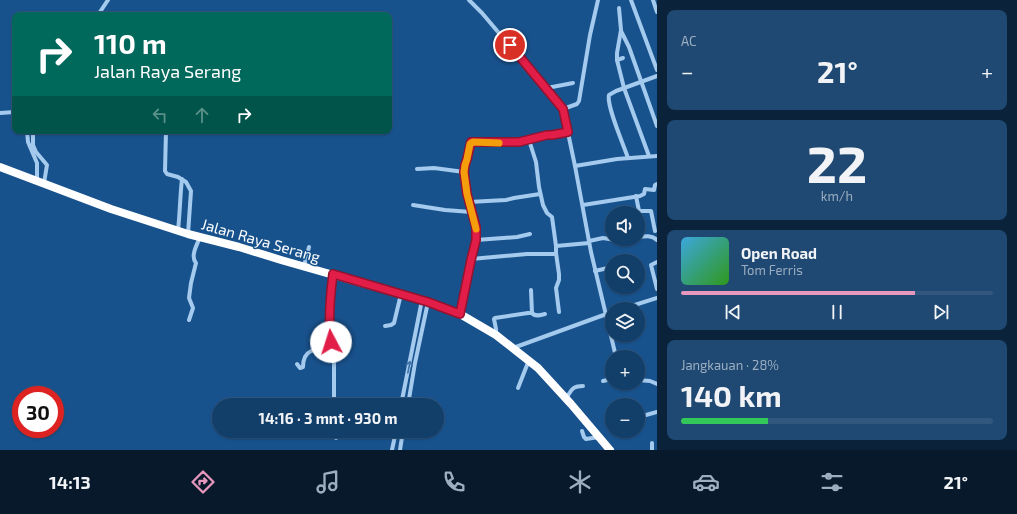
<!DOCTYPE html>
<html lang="id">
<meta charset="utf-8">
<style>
body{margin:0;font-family:"Exo 2",sans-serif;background:#1f4972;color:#f1f3f6;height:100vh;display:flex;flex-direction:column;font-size:15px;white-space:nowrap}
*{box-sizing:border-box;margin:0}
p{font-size:13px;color:#9caec1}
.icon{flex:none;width:22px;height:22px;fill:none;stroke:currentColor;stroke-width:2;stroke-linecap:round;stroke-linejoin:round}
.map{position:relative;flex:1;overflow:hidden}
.details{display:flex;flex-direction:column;gap:10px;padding:10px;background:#0a223a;width:360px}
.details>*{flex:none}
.guide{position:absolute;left:12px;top:12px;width:380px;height:122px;border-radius:8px;box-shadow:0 1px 3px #0004,0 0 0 1px #31577e;background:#00695c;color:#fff;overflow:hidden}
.controls{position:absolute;left:605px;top:206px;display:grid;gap:8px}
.controls a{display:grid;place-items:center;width:40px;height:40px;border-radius:50%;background:#123e6a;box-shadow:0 1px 3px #0004,0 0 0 1px #31577e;font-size:20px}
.speed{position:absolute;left:12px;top:386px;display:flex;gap:8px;font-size:20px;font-weight:700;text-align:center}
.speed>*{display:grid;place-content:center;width:52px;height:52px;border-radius:50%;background:#123e6a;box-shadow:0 1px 3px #0004,0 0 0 1px #31577e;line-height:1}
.speed .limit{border:6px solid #d22;background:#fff;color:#111}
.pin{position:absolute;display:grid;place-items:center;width:34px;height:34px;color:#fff;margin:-17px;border:2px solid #fff;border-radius:50%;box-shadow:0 1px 4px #0007}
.me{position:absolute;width:44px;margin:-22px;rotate:355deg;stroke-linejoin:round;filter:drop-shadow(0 0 3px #0008)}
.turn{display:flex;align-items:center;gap:14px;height:84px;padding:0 16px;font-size:18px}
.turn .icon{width:52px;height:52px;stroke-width:2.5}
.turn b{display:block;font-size:28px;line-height:34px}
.lanes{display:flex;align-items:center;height:38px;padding:0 16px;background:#0003;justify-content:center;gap:20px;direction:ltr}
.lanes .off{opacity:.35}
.big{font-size:30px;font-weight:700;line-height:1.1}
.details .widget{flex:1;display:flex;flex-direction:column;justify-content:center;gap:6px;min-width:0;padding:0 14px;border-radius:8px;background:#1f4972}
.details .dial{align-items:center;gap:0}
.dial b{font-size:52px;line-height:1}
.song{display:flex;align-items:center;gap:12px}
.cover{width:48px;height:48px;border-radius:6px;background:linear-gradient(135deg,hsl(200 70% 55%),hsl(110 70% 35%))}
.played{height:4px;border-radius:2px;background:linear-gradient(90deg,#e797bd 75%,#31577e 75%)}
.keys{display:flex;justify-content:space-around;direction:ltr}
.heat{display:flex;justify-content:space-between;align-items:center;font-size:22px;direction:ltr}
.charge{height:6px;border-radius:3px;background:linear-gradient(90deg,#34c759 28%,#31577e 0)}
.trip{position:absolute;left:212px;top:398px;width:232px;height:40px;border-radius:20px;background:#123e6a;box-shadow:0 1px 3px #0004,0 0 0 1px #31577e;font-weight:700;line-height:40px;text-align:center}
.menu{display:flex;height:64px;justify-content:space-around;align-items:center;background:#07192a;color:#9caec1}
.menu .icon{width:28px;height:28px}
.menu .selected{color:#e797bd}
.menu b{font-size:18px;color:#f1f3f6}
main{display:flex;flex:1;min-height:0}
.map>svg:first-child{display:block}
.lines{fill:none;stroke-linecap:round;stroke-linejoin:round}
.street{stroke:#a4caee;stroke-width:4}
.highway{stroke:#fff;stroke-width:8}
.oneway{stroke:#4276aa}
.route-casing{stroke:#92132f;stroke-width:10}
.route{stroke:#e11d48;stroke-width:7}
.slow{stroke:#f59e0b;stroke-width:7}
.labels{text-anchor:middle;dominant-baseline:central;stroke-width:3;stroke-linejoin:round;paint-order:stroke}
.street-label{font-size:15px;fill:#fff;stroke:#18528d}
</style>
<main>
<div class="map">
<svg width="657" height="450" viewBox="0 0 657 450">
<rect width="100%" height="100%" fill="#18528d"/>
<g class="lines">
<g class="street">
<polyline points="469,0 482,13 563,109 575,166 591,252 616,357"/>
<polyline points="631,0 657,70"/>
<polyline points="653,0 657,12"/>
<polyline points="619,8 621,30 617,53 617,60 624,88 649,156"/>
<polyline points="98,15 108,0"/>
<polyline points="621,31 629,47 657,126"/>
<polyline points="617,60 623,58"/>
<polyline points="547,88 573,83"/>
<polyline points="563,109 577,104 579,101 590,35 598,0"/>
<polyline points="0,113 15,112"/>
<polyline points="27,131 28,142 37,163 37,180"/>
<polyline points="33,131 33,145 36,152 47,165 44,183"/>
<polyline points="166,131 165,171 167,174 178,177 186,182 191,191 188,234"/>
<path d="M628 158C624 146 606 105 609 95L616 91 657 76"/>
<polyline points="575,166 617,159 657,156"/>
<polyline points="417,169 434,168 464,172"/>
<polyline points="636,196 639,211 651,211 655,231"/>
<polyline points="469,202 506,200 514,198 540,194"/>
<polyline points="413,205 445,210 471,212"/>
<polyline points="583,205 640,196 644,194 645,189 654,190 655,185 657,184"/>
<path d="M178 230C180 213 180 196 182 179"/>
<path d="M638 237C645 236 652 235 657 240"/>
<polyline points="476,240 517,237 530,234"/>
<polyline points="589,241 603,238 615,240 627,239"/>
<polyline points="556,246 589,243"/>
<polyline points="556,253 559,274 559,280 556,288 559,312"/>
<polyline points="471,259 476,240 476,227 467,195 464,172 465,165 467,159 471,143 519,142 547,135 552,135 568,132"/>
<polyline points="657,262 651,265 657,289"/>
<polyline points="304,266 309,247"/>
<polyline points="595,271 612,267"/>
<polyline points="333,275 331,288 329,326 334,364 334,405"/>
<polyline points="531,290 532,313"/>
<polyline points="622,309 657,298"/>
<polyline points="460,314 471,259 527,254 555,254 556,253 556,246 552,217 547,213 543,205 539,187 536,162 529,140"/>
<path d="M189 320 193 308 189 298 191 283 196 263C190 256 197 245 200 237"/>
<polyline points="385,326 391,325 394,323 401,294"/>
<path d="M496 335V329L494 319 495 318 528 313H532C535 317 541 315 545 314"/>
<polyline points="513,348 612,312"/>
<polyline points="318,349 324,344 331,342"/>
<path d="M297 364 300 368 303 367C303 348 316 349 332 349"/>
<polyline points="638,380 650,381 657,384"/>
<polyline points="603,381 612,379"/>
<polyline points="518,388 529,360"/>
<path d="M566 398C572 390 572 386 583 386"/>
<polyline points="401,405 422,300"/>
<polyline points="408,405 415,363 428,302"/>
<polyline points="646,415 657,412"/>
<polyline points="335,431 336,438"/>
<polyline points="582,431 584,437 586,439 599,437"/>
<polyline points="392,450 396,431"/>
<polyline points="400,450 403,431"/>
<polyline points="652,450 652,443"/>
</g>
<polyline class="highway" points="0,167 111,209 188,234 239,247 281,260 428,302 460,314 496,335 538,368 571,404 610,450"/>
</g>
<defs><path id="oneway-shaft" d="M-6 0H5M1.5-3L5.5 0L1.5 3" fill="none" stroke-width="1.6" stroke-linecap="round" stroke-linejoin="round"/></defs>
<use class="oneway" href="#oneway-shaft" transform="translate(409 367) rotate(-79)"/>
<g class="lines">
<defs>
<path id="route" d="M331 342C328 320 330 297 333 274L428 302 460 314 471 260 476 240V227L467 194 464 172 465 165 467 159 471 142H519L547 135H552L568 132 563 109 510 45"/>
</defs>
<use href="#route" class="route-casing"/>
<use href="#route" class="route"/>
<polyline class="slow" points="476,229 467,194 464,172 465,165 467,159 470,144 473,142 499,143"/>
</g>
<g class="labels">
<g class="street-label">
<text transform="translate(261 240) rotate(16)">Jalan Raya Serang</text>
</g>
</g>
</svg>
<div class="controls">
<a><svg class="icon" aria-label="sound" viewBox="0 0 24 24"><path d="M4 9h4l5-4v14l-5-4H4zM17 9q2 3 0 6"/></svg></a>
<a><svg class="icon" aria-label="search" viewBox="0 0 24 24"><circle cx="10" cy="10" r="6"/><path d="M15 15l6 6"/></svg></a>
<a><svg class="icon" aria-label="layers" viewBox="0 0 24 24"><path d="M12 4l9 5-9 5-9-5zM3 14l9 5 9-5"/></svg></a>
<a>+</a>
<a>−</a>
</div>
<div class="speed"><div class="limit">30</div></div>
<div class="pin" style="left:510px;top:45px;background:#d93025"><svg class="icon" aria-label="arrive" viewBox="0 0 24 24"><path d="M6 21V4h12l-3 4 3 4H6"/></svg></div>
<svg class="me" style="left:331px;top:342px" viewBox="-20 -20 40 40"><circle r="19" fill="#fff"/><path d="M0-13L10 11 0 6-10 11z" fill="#e11d48"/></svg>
<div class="trip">14:16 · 3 mnt · 930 m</div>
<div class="guide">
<div class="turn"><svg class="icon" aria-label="right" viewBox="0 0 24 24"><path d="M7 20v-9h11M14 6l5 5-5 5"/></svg><div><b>110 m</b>Jalan Raya Serang</div></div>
<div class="lanes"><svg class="icon off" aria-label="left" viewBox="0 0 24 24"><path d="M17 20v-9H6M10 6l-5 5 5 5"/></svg><svg class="icon off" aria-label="ahead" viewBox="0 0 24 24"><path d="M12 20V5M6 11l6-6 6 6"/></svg><svg class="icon" aria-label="right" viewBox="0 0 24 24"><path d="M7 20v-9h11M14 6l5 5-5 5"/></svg></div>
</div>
</div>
<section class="details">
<div class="widget"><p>AC</p>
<div class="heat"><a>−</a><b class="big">21°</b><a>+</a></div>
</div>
<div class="widget dial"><b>22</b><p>km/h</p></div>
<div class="widget">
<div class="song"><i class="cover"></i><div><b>Open Road</b><p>Tom Ferris</p></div></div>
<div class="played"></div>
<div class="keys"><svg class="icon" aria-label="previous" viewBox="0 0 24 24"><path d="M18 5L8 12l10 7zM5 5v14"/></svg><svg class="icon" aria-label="pause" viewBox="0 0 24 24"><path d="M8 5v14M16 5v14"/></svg><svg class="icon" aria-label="next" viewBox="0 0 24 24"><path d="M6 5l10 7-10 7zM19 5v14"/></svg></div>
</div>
<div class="widget"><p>Jangkauan · 28%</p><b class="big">140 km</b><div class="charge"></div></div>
</section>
</main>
<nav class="menu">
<b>14:13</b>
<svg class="icon selected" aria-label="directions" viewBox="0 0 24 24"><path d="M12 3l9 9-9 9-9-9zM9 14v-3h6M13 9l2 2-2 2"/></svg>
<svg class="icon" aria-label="music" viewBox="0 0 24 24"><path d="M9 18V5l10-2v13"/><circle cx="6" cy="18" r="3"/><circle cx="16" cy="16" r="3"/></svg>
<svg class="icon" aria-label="phone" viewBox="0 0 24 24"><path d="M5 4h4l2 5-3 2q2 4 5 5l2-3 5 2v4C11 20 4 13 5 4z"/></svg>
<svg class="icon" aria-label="climate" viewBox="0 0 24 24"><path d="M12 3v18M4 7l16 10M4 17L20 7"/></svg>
<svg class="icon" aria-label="car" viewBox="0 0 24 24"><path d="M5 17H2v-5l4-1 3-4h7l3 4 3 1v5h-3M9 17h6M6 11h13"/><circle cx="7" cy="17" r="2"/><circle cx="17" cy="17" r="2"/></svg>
<svg class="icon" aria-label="filters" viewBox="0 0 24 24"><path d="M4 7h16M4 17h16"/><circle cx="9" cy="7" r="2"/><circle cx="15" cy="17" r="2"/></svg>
<b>21°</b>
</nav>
